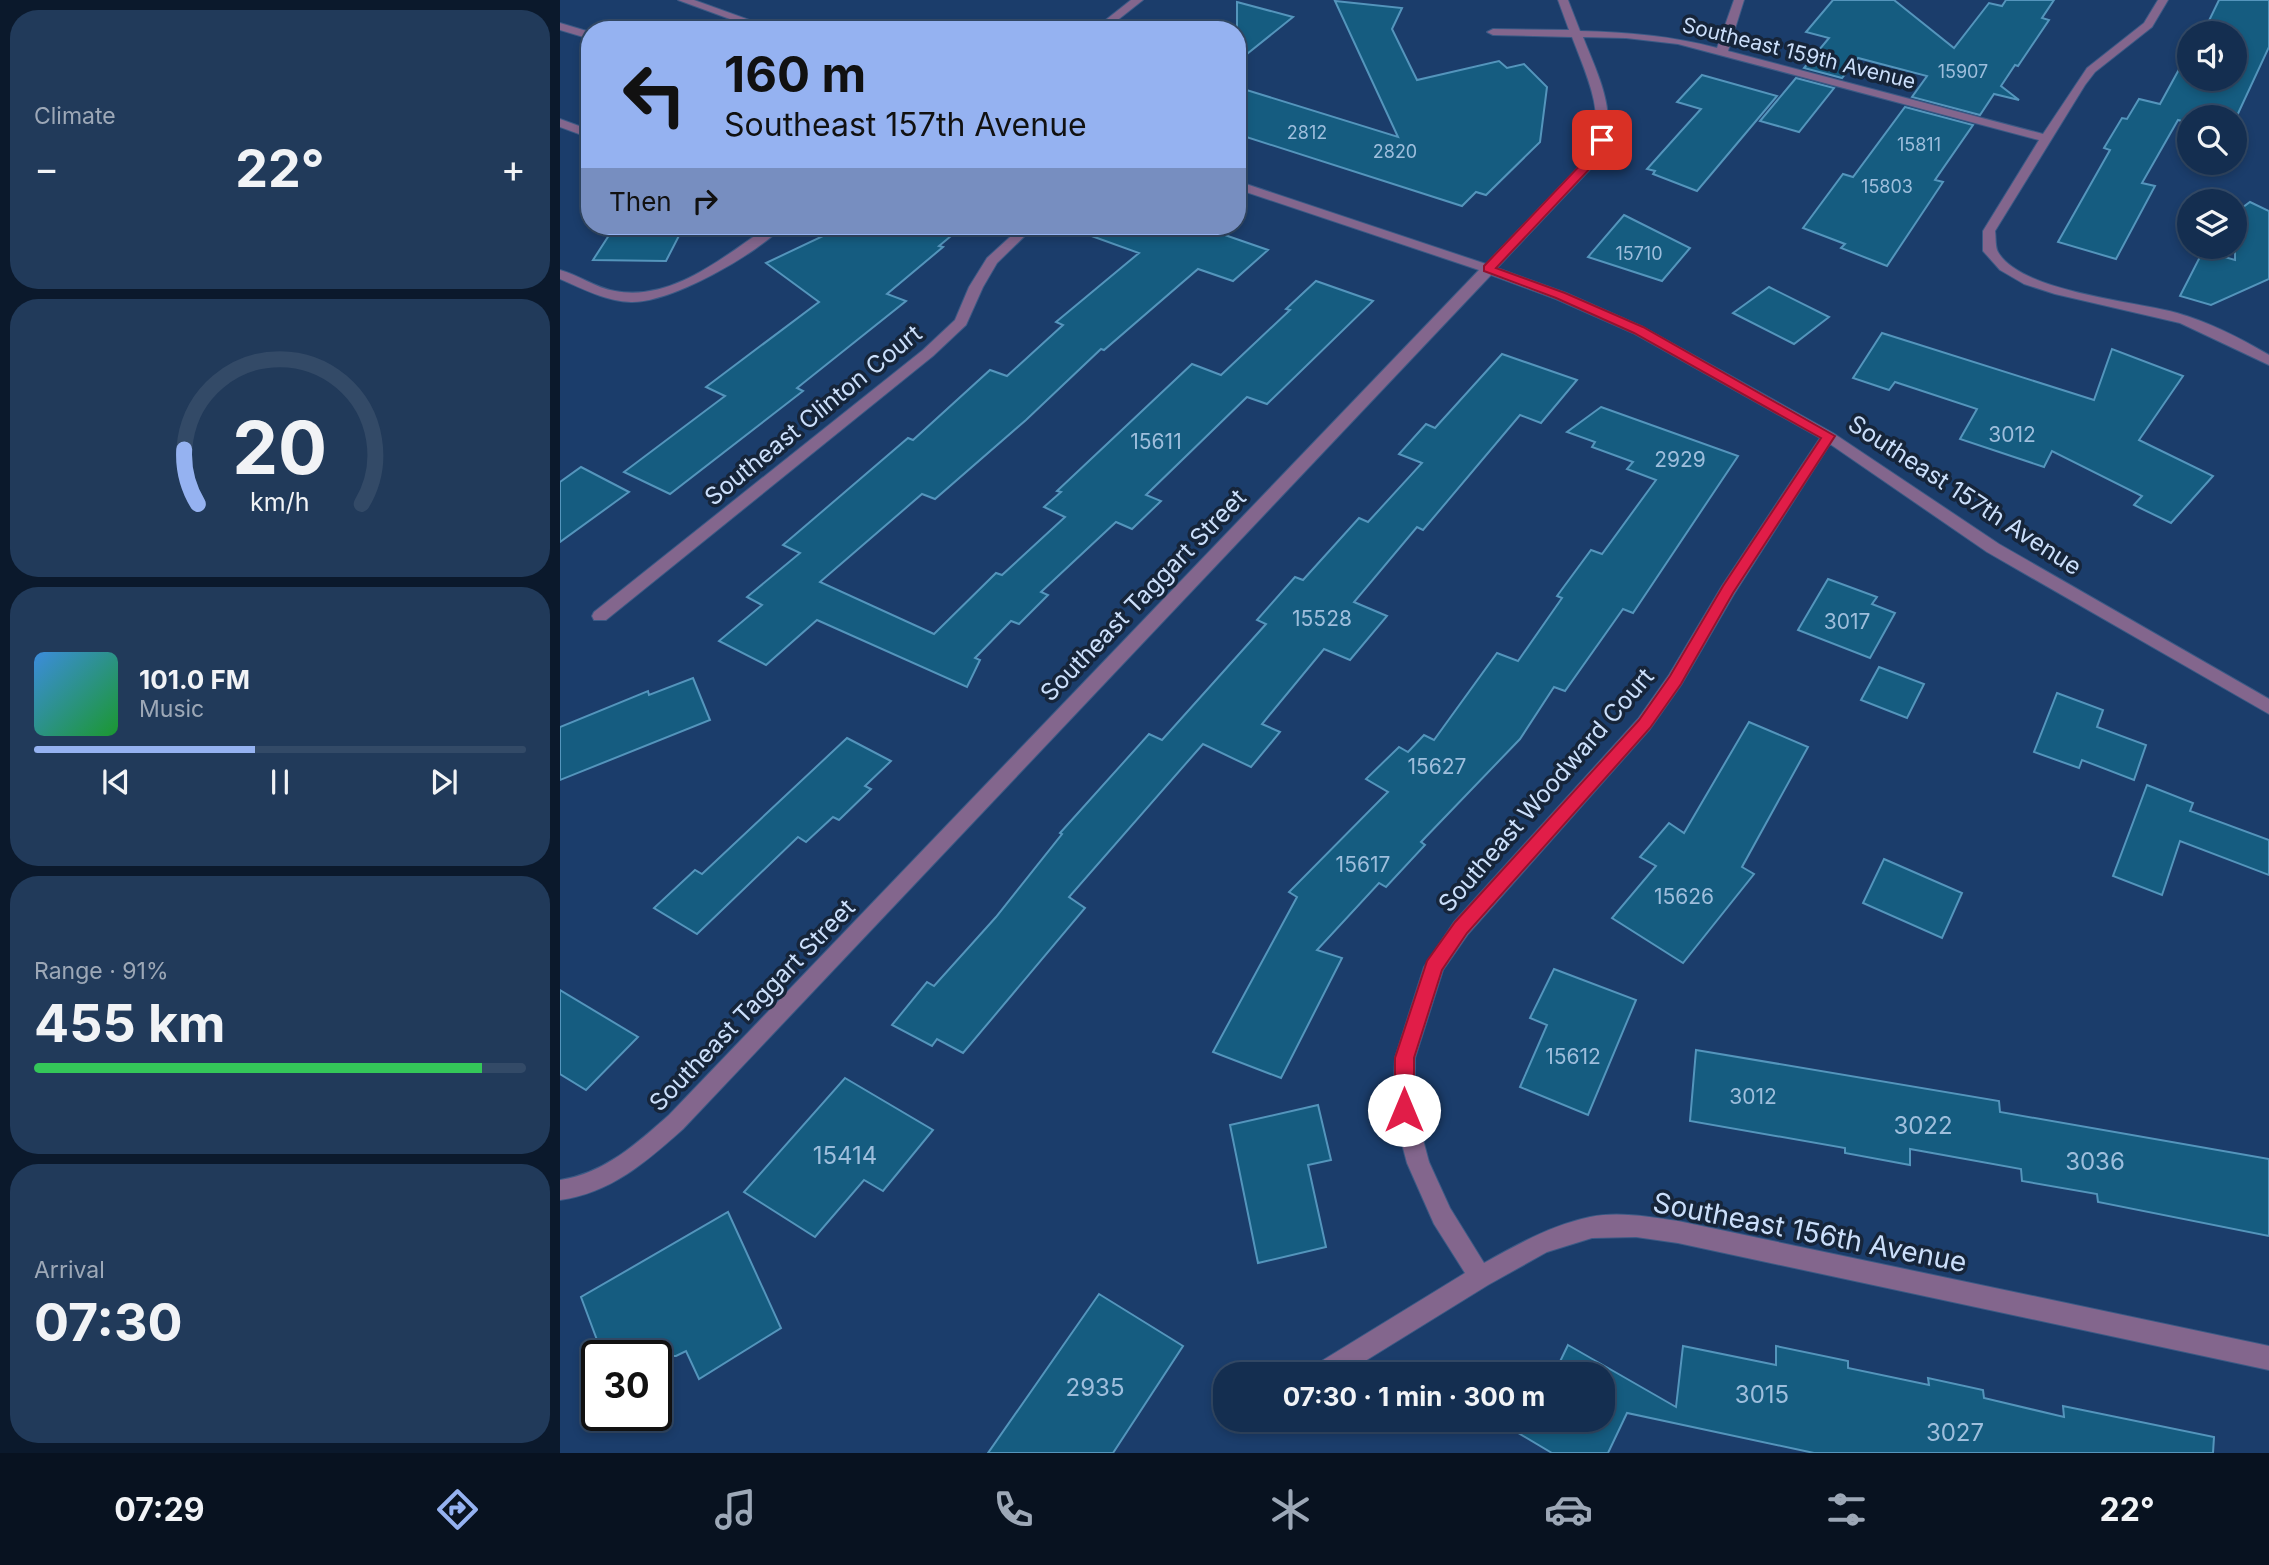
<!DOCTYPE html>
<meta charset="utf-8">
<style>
body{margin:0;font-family:Inter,sans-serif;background:#213a5a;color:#f1f3f6;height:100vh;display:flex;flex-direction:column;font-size:26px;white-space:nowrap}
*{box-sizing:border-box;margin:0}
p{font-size:23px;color:#9da8b7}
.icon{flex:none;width:38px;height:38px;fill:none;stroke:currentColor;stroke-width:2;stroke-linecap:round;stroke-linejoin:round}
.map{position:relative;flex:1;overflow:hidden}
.details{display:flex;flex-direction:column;gap:10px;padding:10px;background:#0b192c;width:560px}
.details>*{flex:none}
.hud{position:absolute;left:21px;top:21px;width:665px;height:214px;border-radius:28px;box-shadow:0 4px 10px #0003,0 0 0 2px #334a67;background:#95b2f1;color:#111;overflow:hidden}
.buttons{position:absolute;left:1617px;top:21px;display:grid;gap:14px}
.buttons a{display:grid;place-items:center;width:70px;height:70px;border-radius:50%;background:#142e50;box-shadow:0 4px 10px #0003,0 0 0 2px #334a67;font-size:35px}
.speed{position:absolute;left:21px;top:1340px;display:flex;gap:14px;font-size:35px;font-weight:700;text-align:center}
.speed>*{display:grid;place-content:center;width:91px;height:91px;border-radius:50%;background:#142e50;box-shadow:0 4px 10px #0003,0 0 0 2px #334a67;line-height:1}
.speed .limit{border:4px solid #111;border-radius:10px;background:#fff;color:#111}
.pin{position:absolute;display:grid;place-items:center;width:60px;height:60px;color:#fff;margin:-30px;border-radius:14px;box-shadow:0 4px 10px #0006}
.me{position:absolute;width:77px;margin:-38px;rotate:0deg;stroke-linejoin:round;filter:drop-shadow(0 0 5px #0008)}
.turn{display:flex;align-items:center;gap:24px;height:147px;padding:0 28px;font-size:32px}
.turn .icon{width:91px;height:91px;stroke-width:2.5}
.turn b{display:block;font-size:49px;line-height:60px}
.then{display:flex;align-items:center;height:66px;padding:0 28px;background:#0003;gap:14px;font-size:26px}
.big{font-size:52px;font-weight:700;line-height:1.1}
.details .card{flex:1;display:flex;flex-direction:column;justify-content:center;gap:10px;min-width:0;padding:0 24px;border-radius:28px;background:#213a5a}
.details .dial{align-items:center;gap:0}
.dial svg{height:182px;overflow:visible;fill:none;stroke:#334a67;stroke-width:7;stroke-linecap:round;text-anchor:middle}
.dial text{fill:#f1f3f6;stroke:none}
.song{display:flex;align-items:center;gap:21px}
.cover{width:84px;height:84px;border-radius:10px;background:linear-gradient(135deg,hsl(210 70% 55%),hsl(130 70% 35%))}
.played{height:7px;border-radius:4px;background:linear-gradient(90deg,#95b2f1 45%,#334a67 45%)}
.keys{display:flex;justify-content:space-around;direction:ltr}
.heat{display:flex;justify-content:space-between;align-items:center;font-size:38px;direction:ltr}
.charge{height:10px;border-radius:5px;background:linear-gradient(90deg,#34c759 91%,#334a67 0)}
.trip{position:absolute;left:653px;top:1362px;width:402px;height:70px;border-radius:28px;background:#142e50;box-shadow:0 4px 10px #0003,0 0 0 2px #334a67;font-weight:700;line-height:70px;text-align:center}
.dock{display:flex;height:112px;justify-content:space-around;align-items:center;background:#081220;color:#9da8b7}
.dock .icon{width:49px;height:49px}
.dock .current{color:#95b2f1}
.dock b{font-size:32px;color:#f1f3f6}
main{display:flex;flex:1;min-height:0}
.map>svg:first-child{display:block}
.building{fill:#155c80;stroke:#5495bc;stroke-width:2}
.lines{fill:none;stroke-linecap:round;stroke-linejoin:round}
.minor-casing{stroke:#3b5a85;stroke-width:2}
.minor{fill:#83668d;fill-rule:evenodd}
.route{fill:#e11d48;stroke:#92132f;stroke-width:2}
.labels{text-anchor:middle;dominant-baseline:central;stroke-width:7;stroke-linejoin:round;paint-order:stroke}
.far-number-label{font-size:18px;fill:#9ebedc}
.far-street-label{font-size:21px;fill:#cbdffb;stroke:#16253a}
.number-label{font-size:21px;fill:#9ebedc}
.street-label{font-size:24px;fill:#cbdffb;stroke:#16253a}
.near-number-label{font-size:24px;fill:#9ebedc}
.near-street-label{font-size:28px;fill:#cbdffb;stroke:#16253a}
</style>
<main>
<section class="details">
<div class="card"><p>Climate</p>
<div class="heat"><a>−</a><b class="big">22°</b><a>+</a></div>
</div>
<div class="card dial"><svg viewBox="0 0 100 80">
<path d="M14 69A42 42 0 1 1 86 69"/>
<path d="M14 69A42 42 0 0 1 8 45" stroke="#95b2f1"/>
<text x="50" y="56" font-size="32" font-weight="700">20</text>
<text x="50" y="72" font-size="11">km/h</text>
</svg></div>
<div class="card">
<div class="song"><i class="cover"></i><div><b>101.0 FM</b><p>Music</p></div></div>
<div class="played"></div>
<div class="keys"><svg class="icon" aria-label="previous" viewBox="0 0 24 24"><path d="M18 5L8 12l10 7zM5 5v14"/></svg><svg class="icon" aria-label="pause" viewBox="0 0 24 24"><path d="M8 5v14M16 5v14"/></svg><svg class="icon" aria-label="next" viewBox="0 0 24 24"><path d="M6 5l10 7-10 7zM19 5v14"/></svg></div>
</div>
<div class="card"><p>Range · 91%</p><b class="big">455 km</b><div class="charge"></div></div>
<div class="card"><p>Arrival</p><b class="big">07:30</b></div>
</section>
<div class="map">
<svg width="1709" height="1453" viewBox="0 0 1709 1453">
<rect width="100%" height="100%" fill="#1b3d6b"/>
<g class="building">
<polygon points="1273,0 1334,0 1394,48 1429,3 1442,6 1446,0 1494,0 1482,18 1489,20 1458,66 1455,65 1441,86 1459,100 1434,94 1420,115 1352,97 1367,76 1298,58 1282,78 1244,68 1269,38 1246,32"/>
<polygon points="1659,0 1709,0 1709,47 1675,120 1675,117 1629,117 1629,123 1618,120 1582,183 1595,186 1556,259 1498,242 1550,150 1544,148 1562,118 1567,119 1579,99 1600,104 1628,53 1629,79 1675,79 1675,33 1643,33"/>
<polygon points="775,1 842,8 832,29 857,80 939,61 947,68 964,64 987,87 980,142 926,195 916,192 902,206 677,134 677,87 838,137"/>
<polygon points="677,2 733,17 677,62"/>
<polygon points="1142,75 1217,96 1137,191 1093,174 1095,171 1087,169 1141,109 1117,102"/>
<polygon points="1236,78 1274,88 1239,132 1200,121"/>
<polygon points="1345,107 1413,125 1375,180 1383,182 1327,266 1281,248 1285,244 1243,228 1283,174 1293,177"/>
<polygon points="1690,202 1709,211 1709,279 1651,305 1620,296 1643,251 1675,260 1675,213"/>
<polygon points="1064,215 1130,248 1102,281 1028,257"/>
<polygon points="55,226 124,226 106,261 33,260"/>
<polygon points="284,226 403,226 379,246 383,247 327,294 346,301 237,388 243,391 110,494 64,472 165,396 146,387 259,302 206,263"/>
<polygon points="516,226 639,226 708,250 673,281 638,269 544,350 541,349 466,420 375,499 362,494 260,582 374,634 436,573 442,575 505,517 484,507 501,492 497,491 632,364 661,375 730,310 726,309 756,281 813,301 707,404 687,397 586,495 601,501 572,529 556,522 481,592 488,595 459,624 451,621 415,658 420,660 407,687 257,620 206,665 159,641 202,605 187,597 240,553 223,545 348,438 353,440 430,370 447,376 503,325 496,322 579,253 515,230"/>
<polygon points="1209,287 1269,317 1234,344 1173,313"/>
<polygon points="1322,333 1534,400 1552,349 1623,376 1579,440 1653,476 1611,523 1574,505 1582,496 1492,451 1484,467 1400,439 1417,409 1335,382 1329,390 1293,378"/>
<polygon points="942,354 1017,380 981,423 960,415 863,530 857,527 794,602 827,616 790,660 764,649 702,724 720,732 691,767 643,744 509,897 525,908 403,1053 377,1039 372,1046 332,1025 367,982 374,986 436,917 502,834 500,833 589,734 602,740 706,624 697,620 735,577 743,580 799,518 808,522 862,463 839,454 866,424 875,428"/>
<polygon points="1041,407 1178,456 1073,613 1063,609 1005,691 994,687 960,739 861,842 865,845 826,887 819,883 757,950 782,958 721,1078 653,1052 737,897 729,892 828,792 806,779 839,747 848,752 864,735 874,740 937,653 958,661 1002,598 997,596 1031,550 1042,554 1096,480 1067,469 1073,462 1032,447 1035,442 1007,432"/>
<polygon points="21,467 69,492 0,542 0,482"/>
<polygon points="1268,579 1317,597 1312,604 1335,613 1310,658 1238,630"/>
<polygon points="1319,667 1364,684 1347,718 1301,700"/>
<polygon points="133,678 150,720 0,780 0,727 88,691 89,695"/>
<polygon points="1497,693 1543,710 1537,727 1586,745 1574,780 1522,760 1519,768 1474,752"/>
<polygon points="1189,722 1248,747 1182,867 1194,874 1123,963 1052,918 1096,866 1080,857 1109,823 1124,833"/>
<polygon points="287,738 331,761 305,786 311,789 279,820 273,817 246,842 238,837 137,934 94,908 135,870 142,874"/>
<polygon points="1587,785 1633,803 1630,811 1709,840 1709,875 1620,841 1602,895 1553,876"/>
<polygon points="1324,859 1402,893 1382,938 1303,903"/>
<polygon points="994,969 1076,1000 1028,1115 960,1087 987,1025 970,1018"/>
<polygon points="0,990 78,1037 26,1090 0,1074"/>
<polygon points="1136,1050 1439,1101 1440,1112 1709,1159 1709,1236 1538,1202 1537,1194 1462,1181 1461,1169 1350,1149 1350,1165 1285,1153 1285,1148 1130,1121"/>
<polygon points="285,1078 373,1130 323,1191 304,1180 255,1237 184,1192"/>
<polygon points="758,1105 771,1160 748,1165 766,1247 698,1263 670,1125"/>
<polygon points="168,1212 221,1328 139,1379 126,1351 116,1356 43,1356 21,1297"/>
<polygon points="539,1294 623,1346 553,1453 428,1453"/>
<polygon points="1008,1345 1116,1407 1123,1346 1216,1365 1216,1346 1288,1361 1288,1368 1369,1385 1368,1378 1423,1390 1424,1398 1504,1417 1503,1406 1654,1437 1653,1453 1254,1453 1067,1413 1048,1453 992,1453 943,1424 946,1419 1043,1419 1043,1374 994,1374"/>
</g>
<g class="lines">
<defs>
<g id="minor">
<polygon points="118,0 134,0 217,30 200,30"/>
<polygon points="571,0 583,0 545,30 533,30"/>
<path d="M998 0H1008L1020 31C1067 32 1112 36 1157 48L1174 0H1184L1168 51 1483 134 1527 68 1584 23 1598 0H1608L1592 27 1535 72 1525 85 1435 231C1436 237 1435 247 1438 252 1461 292 1574 301 1617 313 1649 322 1680 338 1709 355V365L1620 323 1495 294 1464 284 1440 270 1423 251V231L1479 140 1118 44 1066 38 1023 37C1039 78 1062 120 1037 162L937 268 1006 293 1083 327 1273 433 1439 544 1709 699V714L1427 552 1270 444 1174 594 1121 685 1090 729 908 934 883 970 855 1058V1110L869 1162 890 1208 924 1263C958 1244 992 1225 1030 1217 1058 1211 1090 1217 1118 1221L1709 1346V1370L1118 1243 1076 1237 1032 1238 987 1252 928 1285 784 1374H758L756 1370 760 1362 905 1273 874 1224 847 1163 833 1110 835 1058 864 967 894 922 1078 719 1109 675 1162 586 1260 438 1073 333 996 299 931 275 123 1129C86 1162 51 1193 0 1200V1180C45 1173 76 1144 109 1115L919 270 677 189V181L926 264 1028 157C1048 117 1027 77 1012 37L933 35 927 32 933 29 1009 30Z"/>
<polygon points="0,23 30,32 30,39 0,30"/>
<polygon points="0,119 30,130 30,138 0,127"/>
<path d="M209 226H223C197 254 111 303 71 302 46 301 23 289 0 279V270C19 275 35 288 55 291 112 302 164 256 209 226Z"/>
<polygon points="462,226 475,226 437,263 423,287 406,325 373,356 46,620 34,620 32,616 34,612 363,350 395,320 409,287 427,258"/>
</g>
</defs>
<use href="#minor" class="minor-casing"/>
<use href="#minor" class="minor"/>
</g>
<polygon class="route" points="1038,138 1048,140 1037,161 936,268 1005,293 1083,327 1275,436 1173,593 1121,684 1090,728 907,933 882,970 854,1058 854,1110 851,1116 844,1119 837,1116 835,1110 835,1058 867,961 895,922 1079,720 1110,676 1163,586 1261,438 1074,333 996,298 924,271 924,266 1028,157"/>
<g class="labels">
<g class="far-number-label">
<text x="1403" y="71">15907</text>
<text x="747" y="132">2812</text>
<text x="1359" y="144">15811</text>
<text x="835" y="151">2820</text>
<text x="1327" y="186">15803</text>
<text x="1079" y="253">15710</text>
</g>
<g class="far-street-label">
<text transform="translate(1239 53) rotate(14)">Southeast 159th Avenue</text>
</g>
<g class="number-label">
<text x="1452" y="434">3012</text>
<text x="596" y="441">15611</text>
<text x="1120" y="459">2929</text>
<text x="762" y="618">15528</text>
<text x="1287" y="621">3017</text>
<text x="877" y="766">15627</text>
<text x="803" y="864">15617</text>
<text x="1124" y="896">15626</text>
<text x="1013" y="1056">15612</text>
<text x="1193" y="1096">3012</text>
</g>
<g class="street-label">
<text transform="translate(253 415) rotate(-39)">Southeast Clinton Court</text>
<text transform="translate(1405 495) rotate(33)">Southeast 157th Avenue</text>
<text transform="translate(583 595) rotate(-46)">Southeast Taggart Street</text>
<text transform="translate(986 790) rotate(-49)">Southeast Woodward Court</text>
<text transform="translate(192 1005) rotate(-46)">Southeast Taggart Street</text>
</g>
<g class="near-number-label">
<text x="1363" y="1125">3022</text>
<text x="285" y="1155">15414</text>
<text x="1535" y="1161">3036</text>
<text x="535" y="1387">2935</text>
<text x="1202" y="1394">3015</text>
<text x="1395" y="1432">3027</text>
</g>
<g class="near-street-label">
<text transform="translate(1250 1232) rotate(11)">Southeast 156th Avenue</text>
</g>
</g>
</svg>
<div class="buttons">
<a><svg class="icon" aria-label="sound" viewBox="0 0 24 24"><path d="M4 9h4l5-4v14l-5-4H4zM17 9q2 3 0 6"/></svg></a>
<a><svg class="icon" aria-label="search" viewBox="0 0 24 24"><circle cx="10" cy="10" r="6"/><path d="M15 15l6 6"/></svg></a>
<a><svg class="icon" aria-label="layers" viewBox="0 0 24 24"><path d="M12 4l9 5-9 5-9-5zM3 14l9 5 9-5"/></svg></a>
</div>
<div class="speed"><div class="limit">30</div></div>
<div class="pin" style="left:1042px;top:140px;background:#d93025"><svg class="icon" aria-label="arrive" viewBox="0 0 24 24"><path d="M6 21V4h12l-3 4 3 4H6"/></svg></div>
<svg class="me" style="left:844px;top:1110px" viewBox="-20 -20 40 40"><circle r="19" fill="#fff"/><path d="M0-13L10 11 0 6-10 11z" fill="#e11d48"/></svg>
<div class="trip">07:30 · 1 min · 300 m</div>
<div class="hud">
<div class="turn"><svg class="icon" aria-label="left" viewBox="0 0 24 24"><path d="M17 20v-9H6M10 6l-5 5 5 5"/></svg><div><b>160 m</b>Southeast 157th Avenue</div></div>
<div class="then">Then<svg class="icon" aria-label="right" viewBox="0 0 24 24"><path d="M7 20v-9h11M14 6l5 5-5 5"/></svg></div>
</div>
</div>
</main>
<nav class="dock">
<b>07:29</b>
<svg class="icon current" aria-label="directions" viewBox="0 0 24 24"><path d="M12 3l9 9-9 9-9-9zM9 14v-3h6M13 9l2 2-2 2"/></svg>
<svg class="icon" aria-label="music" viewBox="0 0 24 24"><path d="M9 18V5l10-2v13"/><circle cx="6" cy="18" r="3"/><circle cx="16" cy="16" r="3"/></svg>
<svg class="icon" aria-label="phone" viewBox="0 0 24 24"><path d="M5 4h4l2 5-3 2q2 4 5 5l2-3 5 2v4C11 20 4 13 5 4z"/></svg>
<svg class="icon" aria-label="climate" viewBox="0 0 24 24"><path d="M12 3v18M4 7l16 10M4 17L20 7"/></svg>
<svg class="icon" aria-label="car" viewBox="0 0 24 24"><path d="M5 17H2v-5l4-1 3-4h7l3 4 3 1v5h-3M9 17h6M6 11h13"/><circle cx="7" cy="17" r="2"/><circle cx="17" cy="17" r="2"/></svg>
<svg class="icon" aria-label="filters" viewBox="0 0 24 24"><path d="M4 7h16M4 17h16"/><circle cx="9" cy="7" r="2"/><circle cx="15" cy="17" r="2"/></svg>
<b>22°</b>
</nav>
